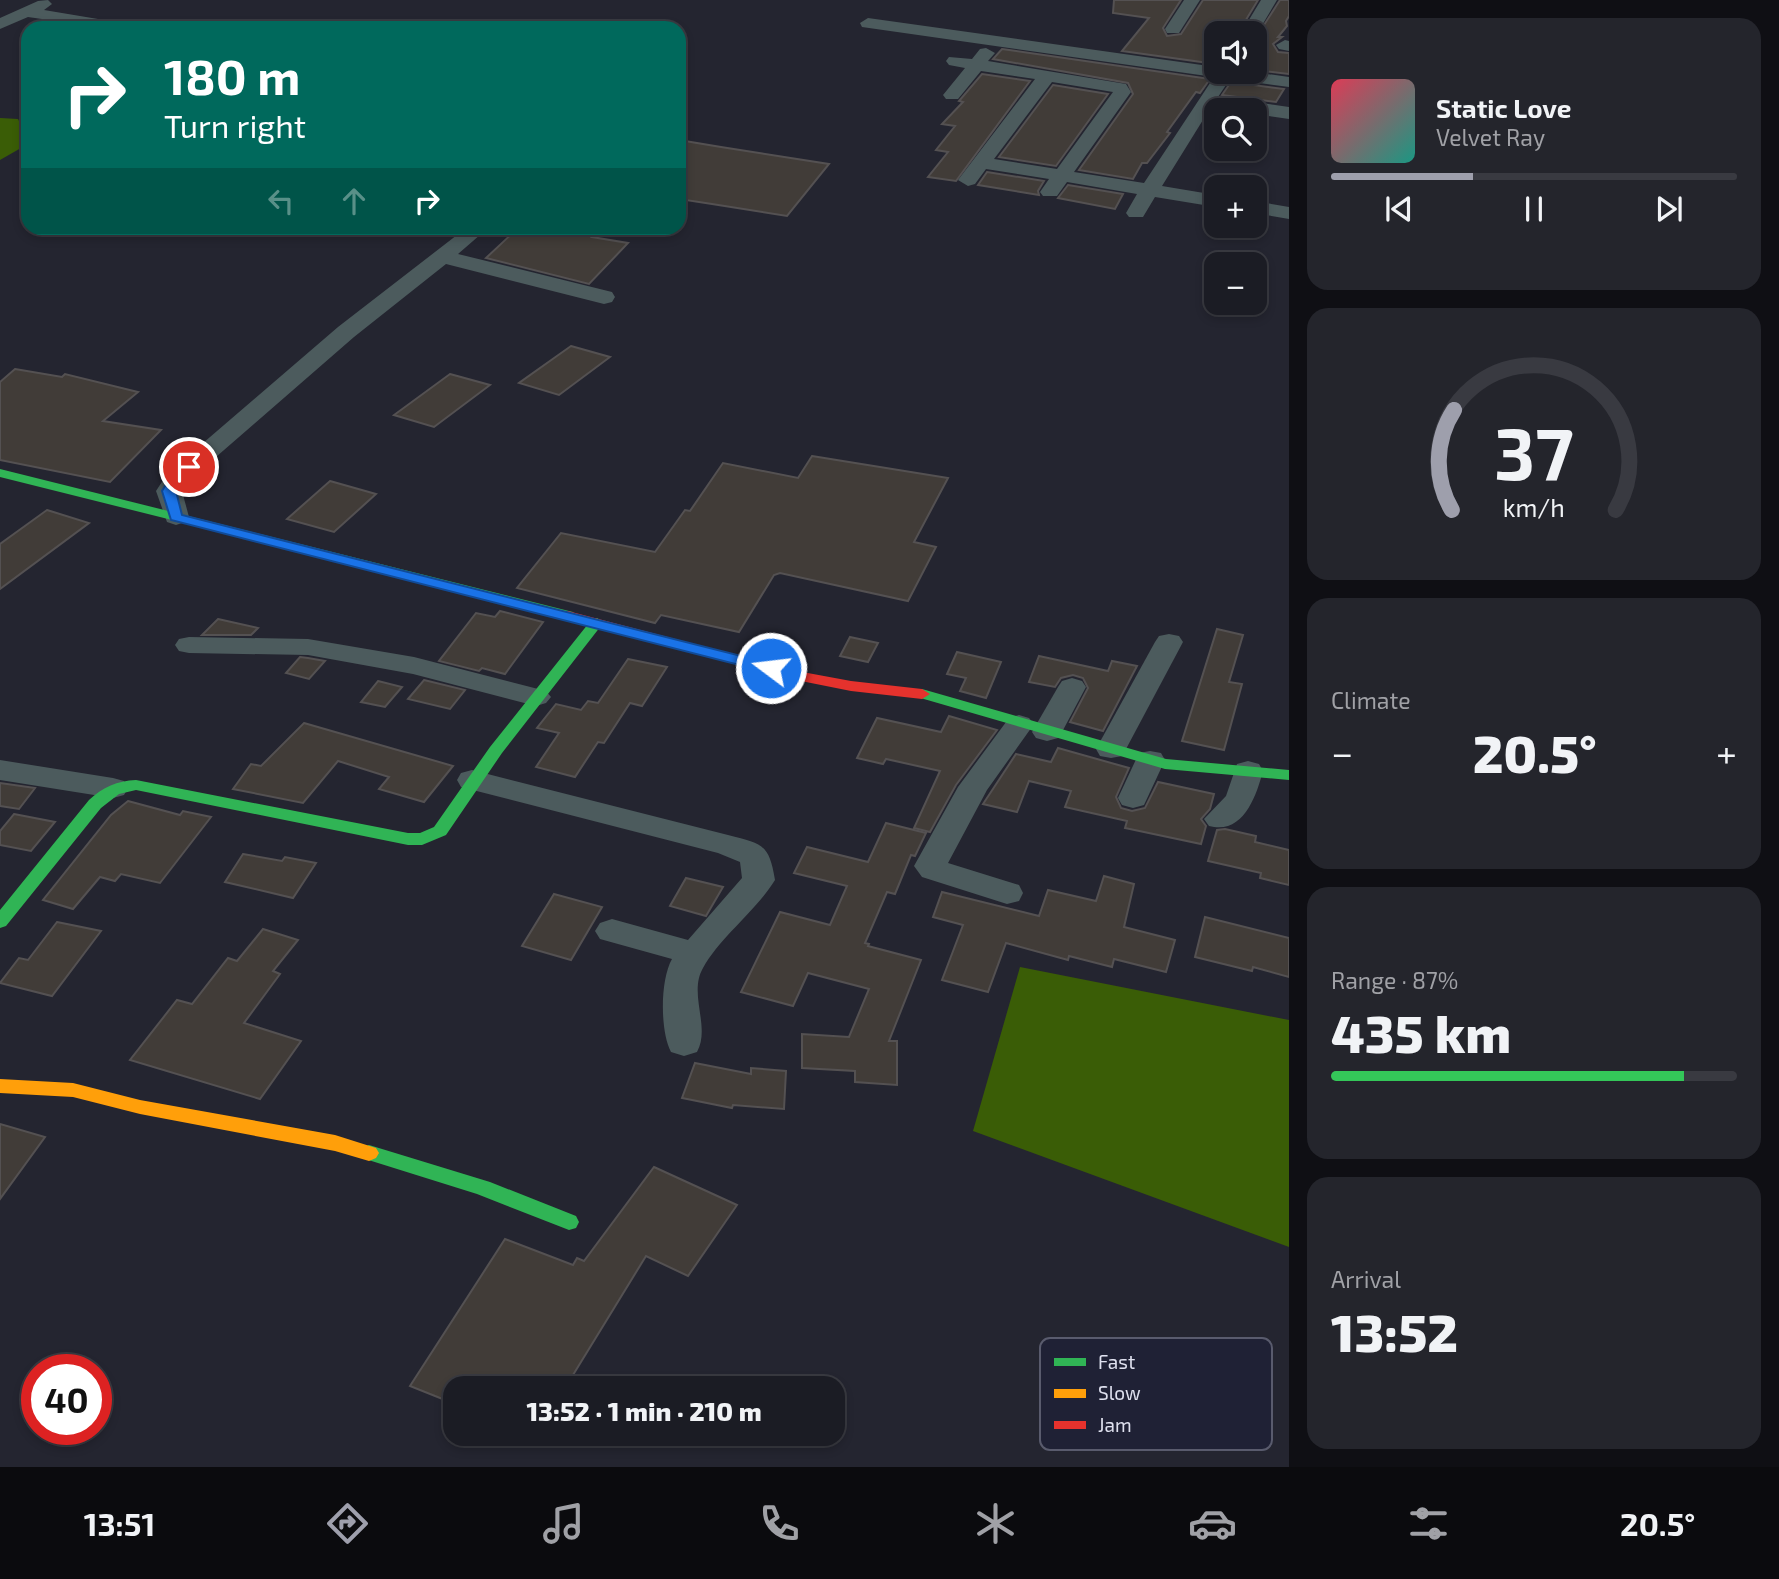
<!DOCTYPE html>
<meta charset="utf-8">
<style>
body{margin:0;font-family:"Exo 2",sans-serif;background:#24252c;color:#f1f3f6;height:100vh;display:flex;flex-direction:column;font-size:26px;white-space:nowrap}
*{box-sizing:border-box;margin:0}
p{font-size:23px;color:#a0a1a6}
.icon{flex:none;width:38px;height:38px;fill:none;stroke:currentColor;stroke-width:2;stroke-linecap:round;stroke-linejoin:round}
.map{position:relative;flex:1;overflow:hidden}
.panel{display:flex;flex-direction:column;gap:18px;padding:18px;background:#0f0f14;width:490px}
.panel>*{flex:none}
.guide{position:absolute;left:21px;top:21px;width:665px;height:214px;border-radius:21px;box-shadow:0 4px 10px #0003,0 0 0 2px #393a41;background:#00695c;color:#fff;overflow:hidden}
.buttons{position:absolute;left:1204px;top:21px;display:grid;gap:14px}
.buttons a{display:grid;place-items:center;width:63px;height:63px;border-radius:14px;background:#1b1c24;box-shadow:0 4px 10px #0003,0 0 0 2px #393a41;font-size:35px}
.speed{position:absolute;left:21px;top:1354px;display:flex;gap:14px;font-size:35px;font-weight:700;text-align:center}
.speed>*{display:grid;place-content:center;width:91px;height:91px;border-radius:50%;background:#1b1c24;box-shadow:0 4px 10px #0003,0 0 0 2px #393a41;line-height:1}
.speed .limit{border:10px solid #d22;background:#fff;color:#111}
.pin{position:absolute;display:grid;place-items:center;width:60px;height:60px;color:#fff;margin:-30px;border:4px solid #fff;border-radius:50%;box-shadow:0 2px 7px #0007}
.me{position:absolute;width:77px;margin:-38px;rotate:285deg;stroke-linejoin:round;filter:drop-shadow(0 0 5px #0008)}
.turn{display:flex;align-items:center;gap:24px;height:147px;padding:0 28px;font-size:32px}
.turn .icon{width:91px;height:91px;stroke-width:2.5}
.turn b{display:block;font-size:49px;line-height:60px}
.lanes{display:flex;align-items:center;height:66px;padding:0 28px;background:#0003;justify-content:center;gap:35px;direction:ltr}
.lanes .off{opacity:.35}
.big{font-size:52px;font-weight:800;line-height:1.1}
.panel .tile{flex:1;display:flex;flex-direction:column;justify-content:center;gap:10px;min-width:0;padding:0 24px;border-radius:21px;background:#24252c}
.panel .dial{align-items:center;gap:0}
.dial svg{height:182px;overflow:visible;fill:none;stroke:#393a41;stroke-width:7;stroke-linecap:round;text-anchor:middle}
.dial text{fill:#f1f3f6;stroke:none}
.song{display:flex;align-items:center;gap:21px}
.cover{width:84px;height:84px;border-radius:10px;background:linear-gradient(135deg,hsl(350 70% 55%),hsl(170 70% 35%))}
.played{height:7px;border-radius:4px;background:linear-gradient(90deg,#9e9fac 35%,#393a41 35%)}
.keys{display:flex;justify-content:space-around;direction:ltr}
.heat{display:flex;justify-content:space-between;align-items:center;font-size:38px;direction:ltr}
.charge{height:10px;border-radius:5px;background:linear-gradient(90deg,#34c759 87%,#393a41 0)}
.trip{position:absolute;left:443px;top:1376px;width:402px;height:70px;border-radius:21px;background:#1b1c24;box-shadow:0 4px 10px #0003,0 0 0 2px #393a41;font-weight:800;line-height:70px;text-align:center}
.tabs{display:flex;height:112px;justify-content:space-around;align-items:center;background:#0b0b0e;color:#a0a1a6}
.tabs .icon{width:49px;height:49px}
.tabs .current{color:#9e9fac}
.tabs b{font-size:32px;color:#f1f3f6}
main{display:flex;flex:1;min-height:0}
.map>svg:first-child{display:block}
.forest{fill:#3a5d06}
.building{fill:#413c38;stroke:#545152;stroke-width:2}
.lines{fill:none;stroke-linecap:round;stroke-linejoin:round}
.street{fill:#4c5b5d;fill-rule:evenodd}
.fast{fill:#30b455;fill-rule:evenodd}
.slow{fill:#ff9f0a;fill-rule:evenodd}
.jam{fill:#e5322d;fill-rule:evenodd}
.route{fill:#1a73e8;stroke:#114b97;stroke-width:2}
.key{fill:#1f2135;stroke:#595b6d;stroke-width:2}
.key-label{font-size:19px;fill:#dfe1ef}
</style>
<main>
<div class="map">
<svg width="1289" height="1467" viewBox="0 0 1289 1467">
<rect width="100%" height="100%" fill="#242530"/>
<g class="forest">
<polygon points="0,118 18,119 28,138 28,144 0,160"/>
<polygon points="1020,967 1289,1020 1289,1247 973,1131"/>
</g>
<g class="building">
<polygon points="1114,0 1181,0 1163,28 1167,36 1181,34 1203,0 1258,0 1238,33 1216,33 1216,64 1122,51 1149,18 1113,13"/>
<polygon points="1280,0 1289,0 1289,16 1286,21 1287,26 1278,37 1282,37 1273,44 1278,52 1289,53 1289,74 1255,70 1255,39"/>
<polygon points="1002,49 1210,79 1200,93 1196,92 1167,132 1170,133 1147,163 1142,163 1133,179 1079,170 1133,94 1128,83 993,59"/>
<polygon points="982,74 1030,81 956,181 928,177 948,152 936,150 955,126 942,124 963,102 959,101"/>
<polygon points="1231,82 1284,89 1276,102 1222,95"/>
<polygon points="1053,85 1108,94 1056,166 999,157"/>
<polygon points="679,140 721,147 829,164 787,216 712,204 679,199"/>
<polygon points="987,172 1044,181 1038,191 1039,195 978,185"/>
<polygon points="1068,185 1123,194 1115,209 1058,198"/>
<polygon points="518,228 601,228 592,237 628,243 589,284 486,258"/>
<polygon points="571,346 610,357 559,395 519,383"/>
<polygon points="15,369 62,377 65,374 138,392 103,421 161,430 110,482 0,460 0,382"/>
<polygon points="450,374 490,385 434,427 394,415"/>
<polygon points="812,456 948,478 914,542 936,547 908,601 780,573 774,575 739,632 661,615 655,623 517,588 561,533 655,552 685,510 690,511 723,463 798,478"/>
<polygon points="330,481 376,494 334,532 287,519"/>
<polygon points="47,510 89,523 0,589 0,544"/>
<polygon points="500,611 543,622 505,674 482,668 479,671 439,661 476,613 495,617"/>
<polygon points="218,619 258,628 251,635 202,635"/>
<polygon points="1217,629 1243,635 1229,682 1242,684 1224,750 1182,741"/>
<polygon points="850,637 878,643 868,662 840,656"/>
<polygon points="957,652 1001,662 986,698 960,691 966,678 947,674"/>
<polygon points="1039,656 1108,671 1112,661 1137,666 1103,731 1070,722 1088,688 1083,678 1073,675 1061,678 1055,687 1029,682"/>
<polygon points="300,657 308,658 325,661 309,679 286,673"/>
<polygon points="628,659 667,667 642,706 630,703 604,743 598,742 575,777 536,767 559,733 537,728 556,704 581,710 588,701 598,703"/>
<polygon points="424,680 465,690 450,709 408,699"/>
<polygon points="378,681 402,687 385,707 361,702"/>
<polygon points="949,716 997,730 956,785 930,832 914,828 940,771 886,759 883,764 857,758 877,718 941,732"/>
<polygon points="304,723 453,766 424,802 379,789 389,777 338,761 303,803 233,789 251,764 261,766"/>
<polygon points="1058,748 1129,768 1116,797 1121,808 1132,811 1145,808 1158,782 1214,794 1210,809 1201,819 1206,826 1201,844 1125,828 1127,821 1065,807 1071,791 1029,781 1017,812 983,804 1016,754 1051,762"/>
<polygon points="0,783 35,788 19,809 0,806"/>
<polygon points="128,801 180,815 183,811 211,817 160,883 121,874 115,881 100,877 73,909 43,900 111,815"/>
<polygon points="14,814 55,822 31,851 0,845 0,831"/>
<polygon points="886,823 926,833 915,856 911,855 895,894 887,892 865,943 869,944 868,946 921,960 889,1041 897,1041 897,1085 855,1082 855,1071 802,1068 802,1034 849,1037 869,989 808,973 793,1006 741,992 780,912 830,925 847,886 794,873 807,847 868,862"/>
<polygon points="1225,829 1256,836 1255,842 1289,850 1289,885 1260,878 1261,873 1208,861 1217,830"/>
<polygon points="243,854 282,861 285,857 316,863 293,898 225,882"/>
<polygon points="1104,876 1134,884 1124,927 1175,940 1166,972 1114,959 1112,967 1069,956 1068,960 1006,943 988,992 942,980 963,925 933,917 942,892 1039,916 1048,890 1096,901"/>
<polygon points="686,878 723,887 706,916 670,906"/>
<polygon points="554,894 602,907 571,960 522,946"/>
<polygon points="1205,917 1289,938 1289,977 1253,967 1252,971 1195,957"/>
<polygon points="57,922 101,931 52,996 0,983 19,958 28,960"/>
<polygon points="263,929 298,940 273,971 280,974 244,1023 301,1041 260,1099 130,1060 177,1000 192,1004 228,958 237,961"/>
<polygon points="695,1063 751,1074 751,1068 786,1071 784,1109 733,1105 732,1108 682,1098"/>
<polygon points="0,1124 45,1137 0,1199"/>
<polygon points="654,1167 737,1205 688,1276 646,1256 565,1388 455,1388 455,1404 410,1386 505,1239 573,1265 577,1258 584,1261"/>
</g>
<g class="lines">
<g class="street">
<polygon points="48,0 52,4 44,10 98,19 106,24 104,28 28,17 0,29 0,18 38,1"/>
<polygon points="1184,0 1200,0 1179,33 1167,33 1165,29"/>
<polygon points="1261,0 1277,0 1255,37 1255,33 1241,33"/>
<path d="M868 18 1216 67V72H1253L1289 77V87L1230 79 1218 97 1289 107V119L1255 114V110L1211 107 1162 186 1216 195V207L1155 197 1143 217H1129L1126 213 1137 194 1067 182 1057 196H1043L1040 192 1049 179 986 169 975 184 968 186 958 180 1035 79 981 71 958 99H946L943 95 965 68 949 65 946 61 949 57 972 59 980 49 986 48 995 53 988 61 1126 84 1131 92 1074 172 1144 183 1214 77 862 27 860 23ZM1052 82 1113 92 1057 169 994 159Z"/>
<polygon points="1285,40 1289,41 1289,51 1279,49 1276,45"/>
<polygon points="1255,201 1289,207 1289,219 1255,213"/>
<path d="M1216 222V226H1234C1229 233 1224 233 1216 231L1213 227Z"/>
<polygon points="466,228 488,228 458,254 612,292 615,297 612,302 604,304 446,264 354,337 186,483 182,491 189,517 185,522 176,525 167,522 156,491 167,474 338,327"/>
<polygon points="1169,634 1179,636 1183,642 1126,749 1122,756 1111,758 1100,756 1096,749 1155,642 1159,636"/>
<polygon points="189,637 308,639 414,657 546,691 551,697 546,703 536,706 413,674 308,655 189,653 179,651 175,645 179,639"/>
<polygon points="1072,678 1082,681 1086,687 1062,732 1058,738 1047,741 1036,738 1032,732 1058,687 1062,681"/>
<polygon points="1019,715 1029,718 1034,724 987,790 948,863 1019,885 1023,893 1019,901 1007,904 922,877 914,866 958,787 1009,718"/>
<polygon points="1150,751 1161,753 1165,760 1144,805 1133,808 1122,805 1118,798 1139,753"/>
<polygon points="0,760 113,778 124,781 128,788 124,795 113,798 0,780"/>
<path d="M1248 761 1259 764 1263 771C1256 797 1243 835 1209 826L1204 819 1226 796 1237 764Z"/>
<path d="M472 770 728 835C763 844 769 844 775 880 756 911 720 937 703 968 688 994 711 1027 697 1052L684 1056 671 1052C660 1031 660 980 672 959L600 939 595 931 600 923 612 919 688 940 742 878 740 862 718 853 461 787 457 780 461 773Z"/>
</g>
<g class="fast">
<polygon points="0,469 573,612 575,615 568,619 0,477"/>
<path d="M597 618 604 622 502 753 446 835 422 845H408L136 790 119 794 101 808 6 926 0 928V910L89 800C103 787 117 781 136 780L408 833H420L434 827 490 747 592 619Z"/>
<polygon points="922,689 1166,759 1289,770 1289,780 1165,769 917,697 914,694 917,691"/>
<polygon points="369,1145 490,1182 576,1216 579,1222 576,1228 569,1230 477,1194 362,1158 359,1153 362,1148"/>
</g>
<polygon class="slow" points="0,1079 73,1083 140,1100 335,1135 376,1148 379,1153 376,1158 369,1161 335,1151 140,1114 73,1097 0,1093"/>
<polygon class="jam" points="568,611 797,671 851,681 922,689 930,694 922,699 851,691 796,680 563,618 561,615 563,612"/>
</g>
<polygon class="route" points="189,463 195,467 176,491 182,515 777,665 779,668 771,673 171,520 162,491 171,476"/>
<rect x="1040" y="1338" width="232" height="112" rx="10" class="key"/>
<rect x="1054" y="1358" width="32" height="8" fill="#30b455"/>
<rect x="1054" y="1389" width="32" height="9" fill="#ff9f0a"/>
<rect x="1054" y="1421" width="32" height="8" fill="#e5322d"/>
<g class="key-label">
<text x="1098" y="1369">Fast</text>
<text x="1098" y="1400">Slow</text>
<text x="1098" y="1432">Jam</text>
</g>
</svg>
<div class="buttons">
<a><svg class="icon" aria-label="sound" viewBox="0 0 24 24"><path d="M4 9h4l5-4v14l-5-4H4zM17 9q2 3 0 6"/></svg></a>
<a><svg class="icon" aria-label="search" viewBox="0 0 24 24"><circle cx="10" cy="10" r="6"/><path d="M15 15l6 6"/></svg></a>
<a>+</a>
<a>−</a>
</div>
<div class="speed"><div class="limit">40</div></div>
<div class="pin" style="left:189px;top:467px;background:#d93025"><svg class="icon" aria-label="arrive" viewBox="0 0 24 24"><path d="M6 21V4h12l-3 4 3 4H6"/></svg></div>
<svg class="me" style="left:771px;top:668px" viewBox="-20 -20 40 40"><circle r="17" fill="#1a73e8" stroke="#fff" stroke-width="3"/><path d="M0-11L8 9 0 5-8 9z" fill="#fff"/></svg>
<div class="trip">13:52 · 1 min · 210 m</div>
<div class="guide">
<div class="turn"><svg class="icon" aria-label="right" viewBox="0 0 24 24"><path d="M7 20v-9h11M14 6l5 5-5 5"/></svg><div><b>180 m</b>Turn right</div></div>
<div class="lanes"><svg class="icon off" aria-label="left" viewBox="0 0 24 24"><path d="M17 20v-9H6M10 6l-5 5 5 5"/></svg><svg class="icon off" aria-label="ahead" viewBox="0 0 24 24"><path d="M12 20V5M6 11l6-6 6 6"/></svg><svg class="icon" aria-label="right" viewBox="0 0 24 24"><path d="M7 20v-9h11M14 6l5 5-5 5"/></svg></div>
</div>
</div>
<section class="panel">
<div class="tile">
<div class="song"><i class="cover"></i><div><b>Static Love</b><p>Velvet Ray</p></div></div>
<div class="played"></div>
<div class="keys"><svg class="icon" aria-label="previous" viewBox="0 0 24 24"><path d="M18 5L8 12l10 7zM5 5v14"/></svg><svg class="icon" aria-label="pause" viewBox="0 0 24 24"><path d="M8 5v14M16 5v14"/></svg><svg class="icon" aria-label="next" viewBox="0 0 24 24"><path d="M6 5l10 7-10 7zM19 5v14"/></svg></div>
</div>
<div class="tile dial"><svg viewBox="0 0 100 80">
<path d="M14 69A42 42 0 1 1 86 69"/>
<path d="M14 69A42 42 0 0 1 15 25" stroke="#9e9fac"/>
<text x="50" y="56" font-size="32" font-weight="700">37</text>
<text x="50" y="72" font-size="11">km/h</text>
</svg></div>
<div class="tile"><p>Climate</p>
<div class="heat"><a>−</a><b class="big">20.5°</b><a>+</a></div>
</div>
<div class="tile"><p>Range · 87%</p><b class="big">435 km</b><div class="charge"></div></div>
<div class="tile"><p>Arrival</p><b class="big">13:52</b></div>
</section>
</main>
<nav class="tabs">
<b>13:51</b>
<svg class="icon current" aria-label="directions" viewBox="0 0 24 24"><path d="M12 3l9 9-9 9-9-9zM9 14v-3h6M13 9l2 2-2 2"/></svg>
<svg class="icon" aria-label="music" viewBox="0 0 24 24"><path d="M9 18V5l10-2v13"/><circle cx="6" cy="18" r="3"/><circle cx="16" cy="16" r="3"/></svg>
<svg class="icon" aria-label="phone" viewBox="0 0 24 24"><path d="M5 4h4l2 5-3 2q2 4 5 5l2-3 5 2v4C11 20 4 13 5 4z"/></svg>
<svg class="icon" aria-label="climate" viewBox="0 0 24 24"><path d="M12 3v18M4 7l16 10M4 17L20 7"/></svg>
<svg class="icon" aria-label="car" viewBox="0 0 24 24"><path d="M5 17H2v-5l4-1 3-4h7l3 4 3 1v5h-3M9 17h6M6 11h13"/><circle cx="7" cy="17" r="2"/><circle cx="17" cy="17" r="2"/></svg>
<svg class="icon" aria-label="filters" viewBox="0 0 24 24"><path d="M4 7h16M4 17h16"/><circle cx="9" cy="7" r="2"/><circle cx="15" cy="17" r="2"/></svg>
<b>20.5°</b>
</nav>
